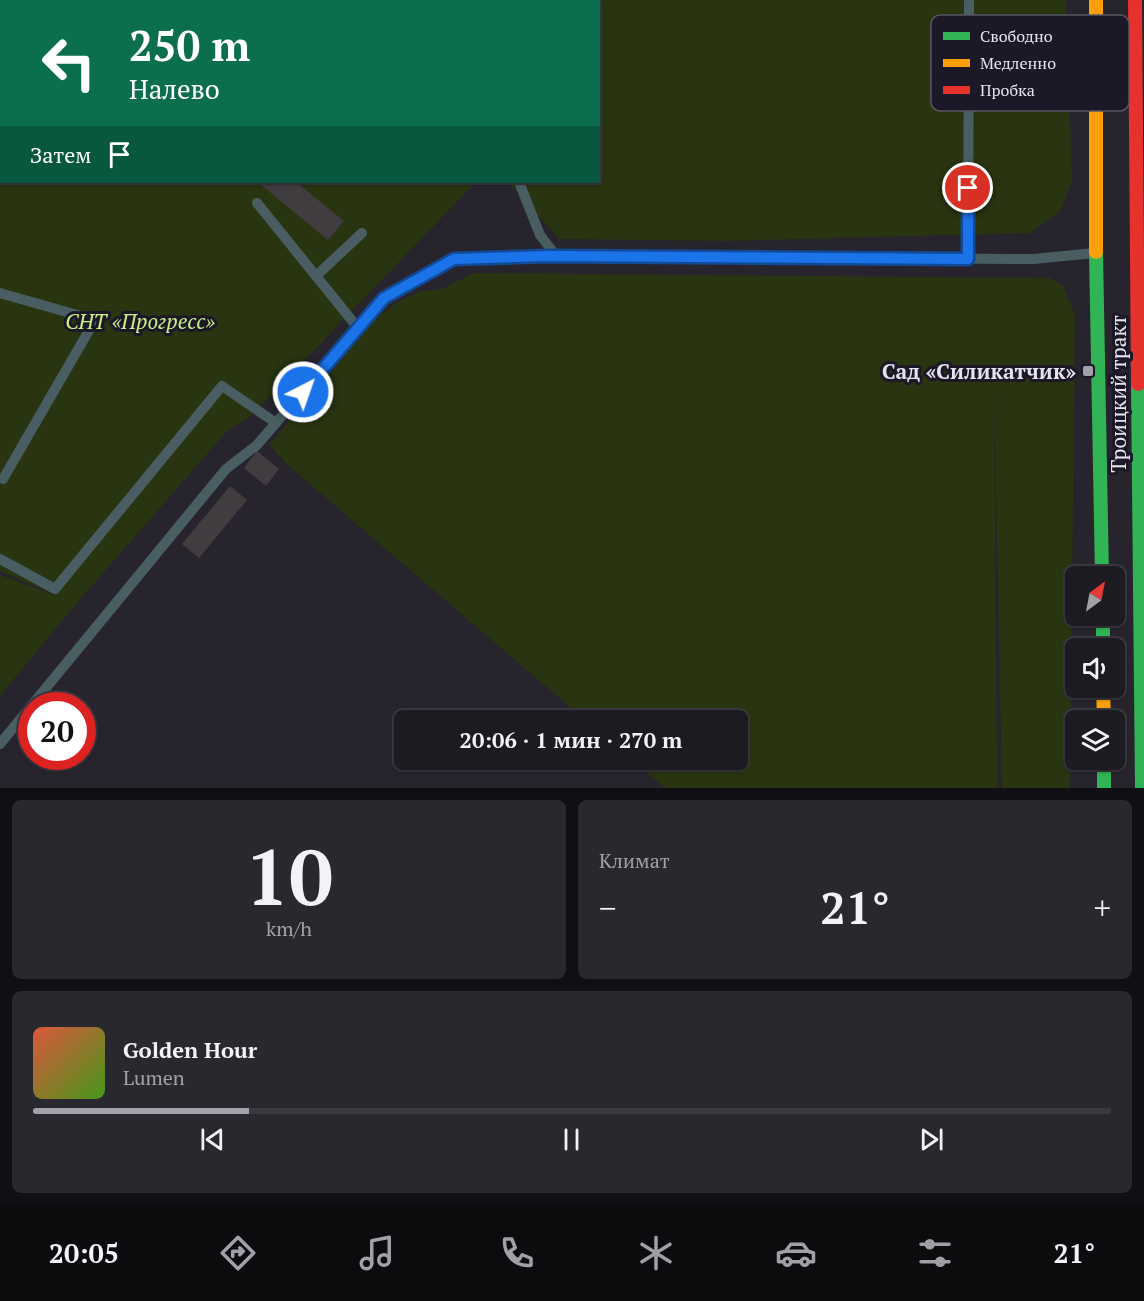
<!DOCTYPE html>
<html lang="ru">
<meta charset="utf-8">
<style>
body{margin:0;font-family:"PT Serif",serif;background:#2a282f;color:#f1f3f6;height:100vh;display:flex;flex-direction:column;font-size:22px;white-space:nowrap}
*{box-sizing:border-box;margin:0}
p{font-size:20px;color:#a0a1a5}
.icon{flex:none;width:33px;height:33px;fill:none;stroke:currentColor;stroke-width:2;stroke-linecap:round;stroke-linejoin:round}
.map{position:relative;height:788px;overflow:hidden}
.panel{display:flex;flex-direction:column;gap:12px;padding:12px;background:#100f13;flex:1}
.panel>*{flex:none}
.top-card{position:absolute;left:0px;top:0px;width:600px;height:183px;box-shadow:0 2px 4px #0004,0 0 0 2px #3b3940;background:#0b6e4f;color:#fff;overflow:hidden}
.needle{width:39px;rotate:32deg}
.buttons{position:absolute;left:1065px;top:566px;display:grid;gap:12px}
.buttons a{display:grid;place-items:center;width:60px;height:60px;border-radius:9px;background:#1d1b22;box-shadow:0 2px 4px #0004,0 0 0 2px #3b3940;font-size:30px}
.speed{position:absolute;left:18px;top:692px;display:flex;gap:12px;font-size:30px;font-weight:700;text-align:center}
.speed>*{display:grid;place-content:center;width:78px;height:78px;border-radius:50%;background:#1d1b22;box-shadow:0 2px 4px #0004,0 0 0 2px #3b3940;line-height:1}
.speed .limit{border:9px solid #d22;background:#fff;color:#111}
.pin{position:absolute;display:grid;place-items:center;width:51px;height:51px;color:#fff;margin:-26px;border:3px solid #fff;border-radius:50%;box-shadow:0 2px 6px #0007}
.me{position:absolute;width:66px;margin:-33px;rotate:41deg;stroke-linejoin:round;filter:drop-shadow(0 0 4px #0008)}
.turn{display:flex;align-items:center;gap:21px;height:126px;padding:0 30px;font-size:27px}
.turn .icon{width:78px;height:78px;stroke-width:2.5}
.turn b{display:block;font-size:42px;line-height:51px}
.then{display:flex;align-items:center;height:57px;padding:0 30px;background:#0003;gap:12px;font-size:22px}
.big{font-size:45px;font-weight:600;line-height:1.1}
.panel .card{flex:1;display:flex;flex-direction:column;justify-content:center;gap:9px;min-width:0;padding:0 21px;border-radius:9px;background:#2a282f}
.panel .dial{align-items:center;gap:0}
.dial b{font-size:78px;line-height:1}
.song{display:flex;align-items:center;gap:18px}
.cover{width:72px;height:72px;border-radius:9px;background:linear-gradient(135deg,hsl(10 70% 55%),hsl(100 70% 35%))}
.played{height:6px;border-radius:3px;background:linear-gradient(90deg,#a2a0ab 20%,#3b3940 20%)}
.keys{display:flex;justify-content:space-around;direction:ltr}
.heat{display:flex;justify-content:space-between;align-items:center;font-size:33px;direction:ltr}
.panel .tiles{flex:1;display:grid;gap:12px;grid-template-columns:1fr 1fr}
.card:last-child{grid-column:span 2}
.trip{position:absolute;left:394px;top:710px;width:354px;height:60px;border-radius:9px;background:#1d1b22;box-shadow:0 2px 4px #0004,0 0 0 2px #3b3940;font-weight:600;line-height:60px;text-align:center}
.tab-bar{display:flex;height:96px;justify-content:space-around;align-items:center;background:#0c0b0e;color:#a0a1a5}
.tab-bar .icon{width:42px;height:42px}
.tab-bar .selected{color:#a2a0ab}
.tab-bar b{font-size:27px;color:#f1f3f6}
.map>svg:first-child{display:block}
.green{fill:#293410}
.building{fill:#413c3f}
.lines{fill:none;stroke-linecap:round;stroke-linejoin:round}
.lane{stroke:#485e62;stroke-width:10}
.fast{stroke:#30b455;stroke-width:14}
.slow{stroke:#ff9f0a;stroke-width:14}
.jam{stroke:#e5322d;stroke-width:14}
.route-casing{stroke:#114b97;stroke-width:15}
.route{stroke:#1a73e8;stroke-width:10}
.poi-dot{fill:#a2a0ab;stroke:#1c1827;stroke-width:2}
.labels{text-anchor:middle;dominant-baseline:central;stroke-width:6;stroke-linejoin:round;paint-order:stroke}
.park-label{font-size:21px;font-style:italic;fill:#c9f085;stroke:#1c1827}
.poi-label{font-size:21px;font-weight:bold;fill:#e5e3ee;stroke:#1c1827;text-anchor:end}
.street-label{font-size:21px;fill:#e5e3ee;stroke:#1c1827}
.key{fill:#1c1827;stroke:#585563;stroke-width:1.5}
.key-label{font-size:16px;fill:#e5e3ee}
</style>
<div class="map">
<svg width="1144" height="788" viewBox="0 0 1144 788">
<rect width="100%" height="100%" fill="#27242e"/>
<g class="green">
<polygon points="0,0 1066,0 1072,181 1060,212 1030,233 727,241 559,239 508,182 598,182 598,2 2,2 2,182 476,182 250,417 228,430 76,604 0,696 0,575 64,599 0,571"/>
<polygon points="473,273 1050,278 1063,286 1075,315 1070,788 1002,788 994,391 997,788 665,788 631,759 738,759 738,720 585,720 290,467 269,445 377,317 398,302 421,291 442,289"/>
</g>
<g class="building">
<polygon points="262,182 296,182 344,221 328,240 260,184"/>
<polygon points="257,451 279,469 266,486 244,468"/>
<polygon points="230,486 247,500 199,558 182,544"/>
</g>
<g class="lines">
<g class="lane">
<polyline points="4,0 5,2"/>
<polyline points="507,0 507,2"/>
<polyline points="142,2 143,0"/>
<polyline points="435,2 435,0"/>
<polyline points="0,155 2,154"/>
<polyline points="519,182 540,235 557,257"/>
<polyline points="257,203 358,328"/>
<polyline points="968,259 969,0"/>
<polyline points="316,276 362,233"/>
<polyline points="0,293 95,320 3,479"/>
<polyline points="0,559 55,589 222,386 276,423"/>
<polyline points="32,705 226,469 257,445 383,298 454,259 546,256 1034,259 1094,253"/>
<polyline points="0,744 32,705"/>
</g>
<g class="fast">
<polyline points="1096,252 1102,576"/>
<polyline points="1138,384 1142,788"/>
<polyline points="1103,615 1103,648"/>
<polyline points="1104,759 1104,788"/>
</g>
<g class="slow">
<polyline points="1096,0 1096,252"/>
<polyline points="1103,687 1104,720"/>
</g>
<polyline class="jam" points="1135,0 1138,384"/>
</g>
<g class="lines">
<defs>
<polyline id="route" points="303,392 384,298 454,259 546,256 968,259 968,188"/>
</defs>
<use href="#route" class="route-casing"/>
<use href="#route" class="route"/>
</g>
<rect class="poi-dot" x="1082" y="365" width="12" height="12" rx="3"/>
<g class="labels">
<g class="park-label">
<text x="140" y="321">СНТ «Прогресс»</text>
</g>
<g class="poi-label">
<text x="1076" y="371">Сад «Силикатчик»</text>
</g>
<g class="street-label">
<text transform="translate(1118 394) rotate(-90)">Троицкий тракт</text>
</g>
</g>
<rect x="931" y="15" width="198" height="96" rx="9" class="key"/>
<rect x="943" y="32" width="27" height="8" fill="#30b455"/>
<rect x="943" y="59" width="27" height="8" fill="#ff9f0a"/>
<rect x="943" y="86" width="27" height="8" fill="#e5322d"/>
<g class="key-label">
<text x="980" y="42">Свободно</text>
<text x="980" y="69">Медленно</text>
<text x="980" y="96">Пробка</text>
</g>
</svg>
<div class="buttons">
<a><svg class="needle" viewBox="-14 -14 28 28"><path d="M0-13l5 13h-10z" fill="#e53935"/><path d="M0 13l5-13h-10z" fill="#a0a1a5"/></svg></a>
<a><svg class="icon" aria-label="sound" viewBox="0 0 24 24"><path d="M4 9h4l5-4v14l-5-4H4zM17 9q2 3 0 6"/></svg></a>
<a><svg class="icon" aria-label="layers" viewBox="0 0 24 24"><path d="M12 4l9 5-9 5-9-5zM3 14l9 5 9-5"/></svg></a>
</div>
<div class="speed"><div class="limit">20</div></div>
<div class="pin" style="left:968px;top:188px;background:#d93025"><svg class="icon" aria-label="arrive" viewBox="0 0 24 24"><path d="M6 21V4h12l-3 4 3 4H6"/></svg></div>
<svg class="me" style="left:303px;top:392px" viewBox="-20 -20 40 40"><circle r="17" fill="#1a73e8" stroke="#fff" stroke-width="3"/><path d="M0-11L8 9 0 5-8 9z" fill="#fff"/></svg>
<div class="trip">20:06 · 1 мин · 270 m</div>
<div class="top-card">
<div class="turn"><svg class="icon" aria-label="left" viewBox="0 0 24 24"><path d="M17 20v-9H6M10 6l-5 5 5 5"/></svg><div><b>250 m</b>Налево</div></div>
<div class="then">Затем<svg class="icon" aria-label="arrive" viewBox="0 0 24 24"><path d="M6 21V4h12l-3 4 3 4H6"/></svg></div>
</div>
</div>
<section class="panel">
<div class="tiles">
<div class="card dial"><b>10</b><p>km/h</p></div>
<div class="card"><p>Климат</p>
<div class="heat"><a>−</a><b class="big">21°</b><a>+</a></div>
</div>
<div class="card">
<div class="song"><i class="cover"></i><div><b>Golden Hour</b><p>Lumen</p></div></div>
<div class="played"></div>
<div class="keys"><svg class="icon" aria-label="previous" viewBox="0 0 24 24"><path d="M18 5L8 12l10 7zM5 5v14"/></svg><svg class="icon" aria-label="pause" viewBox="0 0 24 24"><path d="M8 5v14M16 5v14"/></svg><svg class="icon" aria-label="next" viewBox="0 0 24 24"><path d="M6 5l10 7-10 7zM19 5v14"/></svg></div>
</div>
</div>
</section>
<nav class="tab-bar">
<b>20:05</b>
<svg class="icon selected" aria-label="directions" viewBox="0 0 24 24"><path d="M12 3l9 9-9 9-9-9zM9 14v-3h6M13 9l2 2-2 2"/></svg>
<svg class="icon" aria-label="music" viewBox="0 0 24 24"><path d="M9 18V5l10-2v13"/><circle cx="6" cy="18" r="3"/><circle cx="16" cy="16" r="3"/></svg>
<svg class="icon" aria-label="phone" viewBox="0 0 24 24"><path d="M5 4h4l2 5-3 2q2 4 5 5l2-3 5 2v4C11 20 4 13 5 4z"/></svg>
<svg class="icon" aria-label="climate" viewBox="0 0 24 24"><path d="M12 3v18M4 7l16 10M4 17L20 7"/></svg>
<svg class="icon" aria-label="car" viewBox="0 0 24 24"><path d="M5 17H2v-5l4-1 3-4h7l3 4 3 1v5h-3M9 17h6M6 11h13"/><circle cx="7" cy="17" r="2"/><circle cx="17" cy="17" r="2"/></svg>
<svg class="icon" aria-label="filters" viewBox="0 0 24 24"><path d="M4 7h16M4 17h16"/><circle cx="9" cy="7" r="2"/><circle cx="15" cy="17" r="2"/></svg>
<b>21°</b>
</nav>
